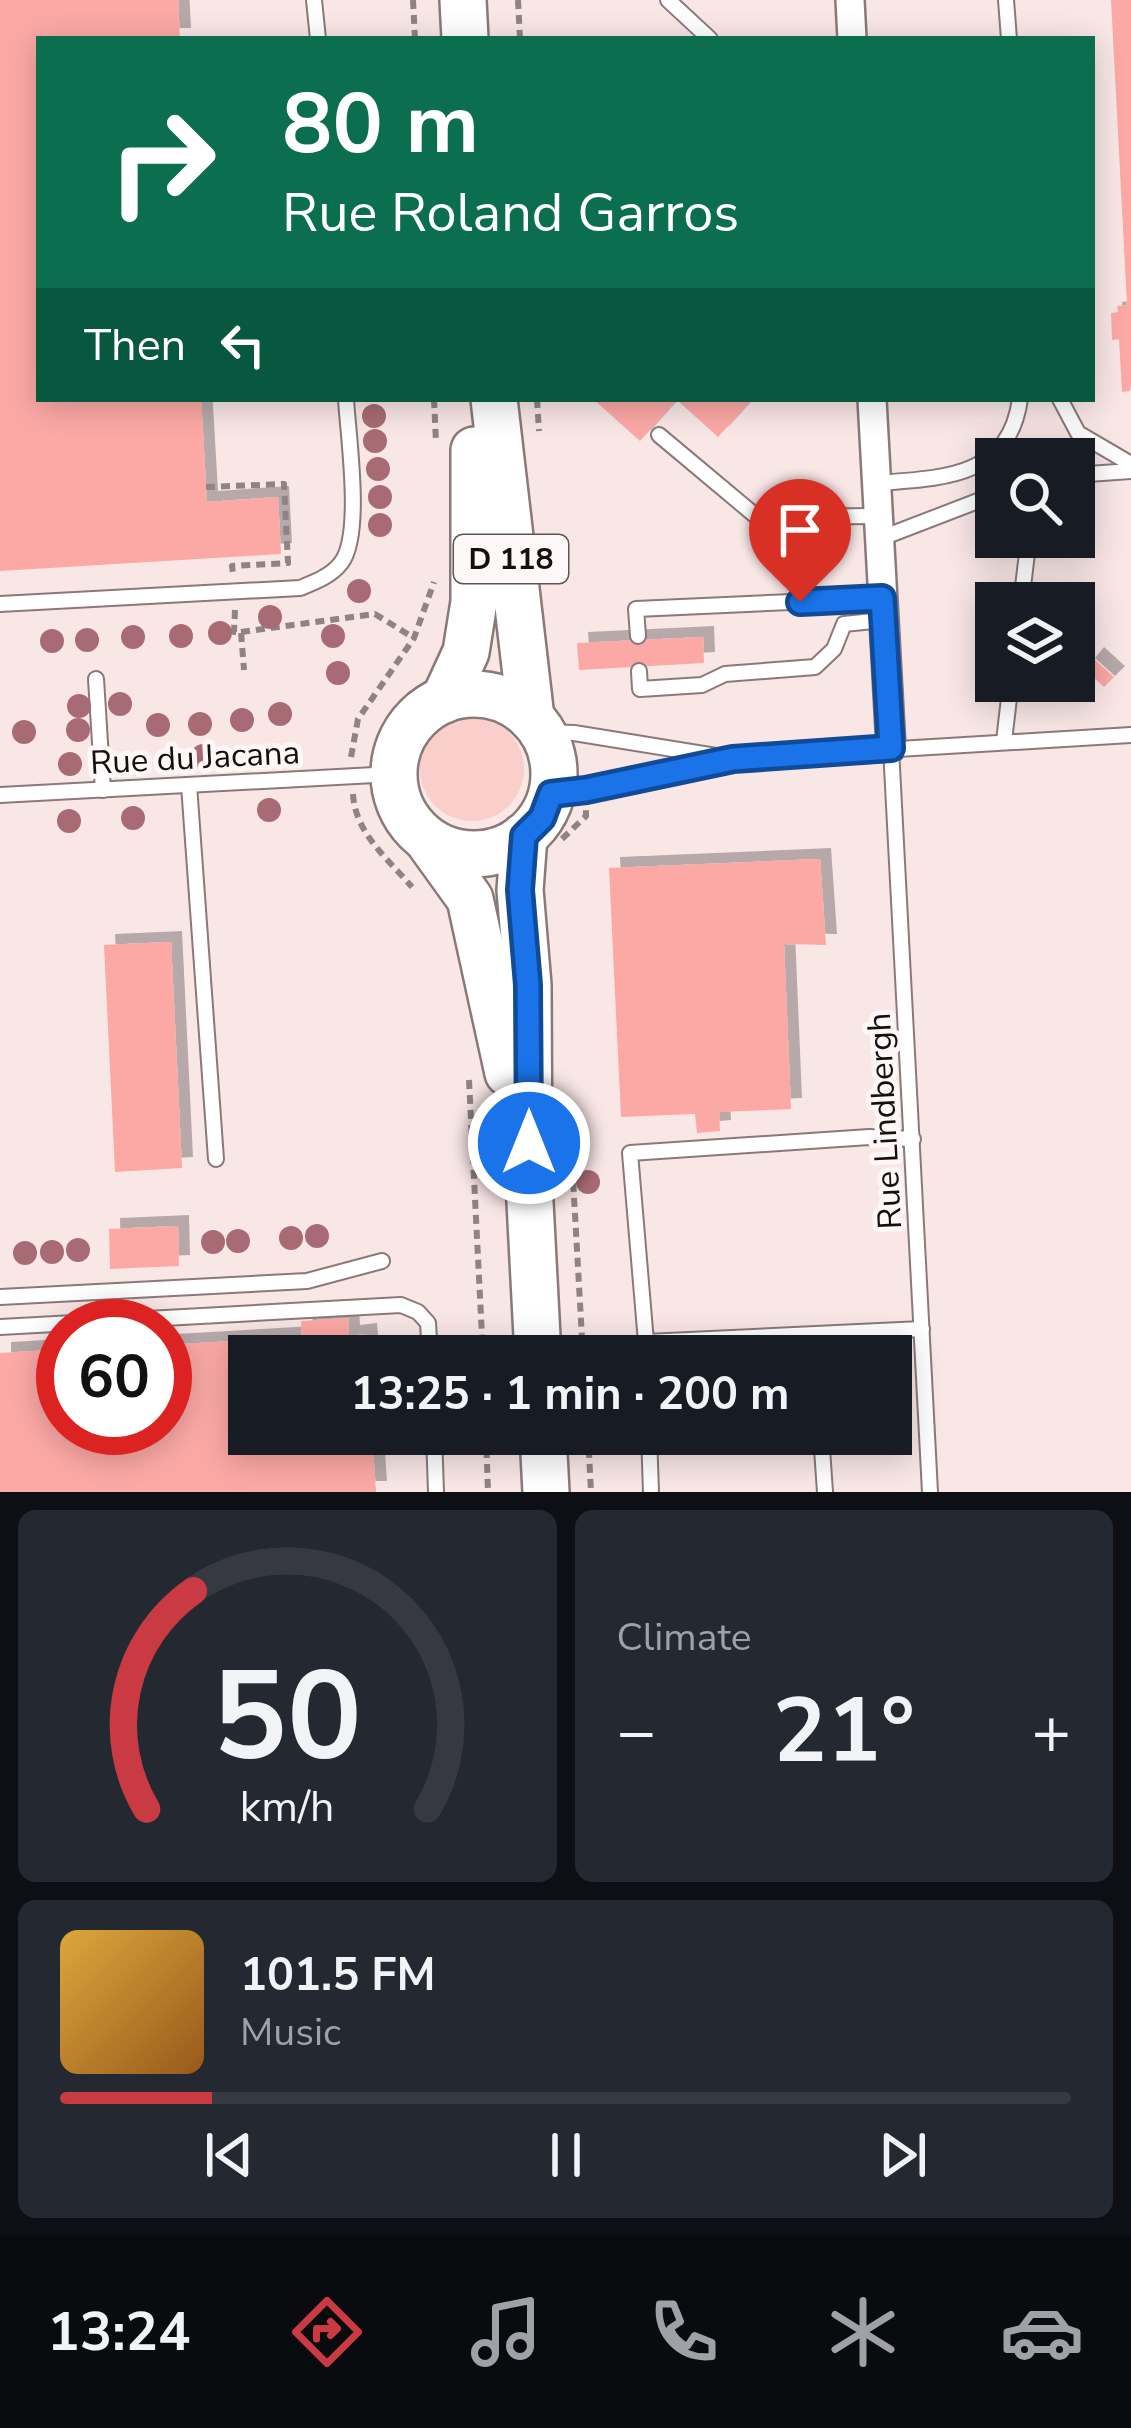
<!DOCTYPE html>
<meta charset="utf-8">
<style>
body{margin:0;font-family:"Nunito Sans",sans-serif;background:#242831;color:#f1f3f6;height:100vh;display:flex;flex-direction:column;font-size:45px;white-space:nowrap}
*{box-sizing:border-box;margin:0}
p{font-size:39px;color:#9ea1a6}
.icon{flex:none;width:66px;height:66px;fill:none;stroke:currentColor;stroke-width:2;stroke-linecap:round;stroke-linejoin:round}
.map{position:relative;height:1492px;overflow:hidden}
.sheet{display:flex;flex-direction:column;gap:18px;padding:18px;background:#0d0f14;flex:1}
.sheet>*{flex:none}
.guide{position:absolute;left:36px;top:36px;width:1059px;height:366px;border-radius:0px;box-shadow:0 6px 30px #0003;background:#0b6e4f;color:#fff;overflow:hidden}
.tools{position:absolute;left:975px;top:438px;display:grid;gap:24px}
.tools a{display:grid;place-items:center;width:120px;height:120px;border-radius:0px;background:#171b24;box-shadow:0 6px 30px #0003;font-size:60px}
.speed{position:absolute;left:36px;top:1299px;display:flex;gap:24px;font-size:60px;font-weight:700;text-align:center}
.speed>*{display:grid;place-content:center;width:156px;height:156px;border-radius:50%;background:#171b24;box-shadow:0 6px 30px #0003;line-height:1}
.speed .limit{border:18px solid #d22;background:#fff;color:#111}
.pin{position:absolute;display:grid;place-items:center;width:102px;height:102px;color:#fff;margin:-123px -51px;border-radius:50% 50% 50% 0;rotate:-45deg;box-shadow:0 0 12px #0007}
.pin .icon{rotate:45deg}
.me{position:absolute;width:132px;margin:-66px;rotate:0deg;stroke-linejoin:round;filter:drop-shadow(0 0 9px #0008)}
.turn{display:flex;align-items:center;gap:42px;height:252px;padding:0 48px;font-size:54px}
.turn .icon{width:156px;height:156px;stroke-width:2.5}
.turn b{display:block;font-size:84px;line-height:102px}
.then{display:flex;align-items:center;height:114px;padding:0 48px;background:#0003;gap:24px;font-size:45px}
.big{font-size:90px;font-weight:700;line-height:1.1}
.sheet .tile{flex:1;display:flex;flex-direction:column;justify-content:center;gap:18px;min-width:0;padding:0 42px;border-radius:18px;background:#242831}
.sheet .dial{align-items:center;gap:0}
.dial svg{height:312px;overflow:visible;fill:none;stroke:#363941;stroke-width:7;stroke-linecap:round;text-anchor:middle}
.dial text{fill:#f1f3f6;stroke:none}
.song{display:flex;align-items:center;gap:36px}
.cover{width:144px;height:144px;border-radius:18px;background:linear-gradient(135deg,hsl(40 70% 55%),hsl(30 70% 35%))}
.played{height:12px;border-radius:6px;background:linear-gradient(90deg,#c93a43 15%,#363941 15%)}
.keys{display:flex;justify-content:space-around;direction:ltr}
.heat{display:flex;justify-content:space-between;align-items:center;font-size:66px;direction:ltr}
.sheet .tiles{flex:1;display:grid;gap:18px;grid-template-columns:1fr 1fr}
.tile:last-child{grid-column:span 2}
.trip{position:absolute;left:228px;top:1335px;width:684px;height:120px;border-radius:0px;background:#171b24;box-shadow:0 6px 30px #0003;font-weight:700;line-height:120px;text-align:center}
.dock{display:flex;height:192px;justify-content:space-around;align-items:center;background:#090b0e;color:#9ea1a6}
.dock .icon{width:84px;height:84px}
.dock .selected{color:#c93a43}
.dock b{font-size:54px;color:#f1f3f6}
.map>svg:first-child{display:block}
.green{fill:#f9cecb}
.building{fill:#fca9a6;filter:url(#shadow)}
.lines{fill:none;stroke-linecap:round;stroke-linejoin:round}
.lane-casing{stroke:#897a79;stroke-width:18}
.street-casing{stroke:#897a79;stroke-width:32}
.primary-casing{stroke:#897a79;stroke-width:50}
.path{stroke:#908383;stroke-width:6;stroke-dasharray:9 6;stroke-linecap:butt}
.lane{stroke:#fff;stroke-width:14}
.street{stroke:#fff;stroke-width:27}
.primary{stroke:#fff;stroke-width:45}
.tree{fill:#a96b73}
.route-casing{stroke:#114b97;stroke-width:30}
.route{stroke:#1a73e8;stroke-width:21}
.labels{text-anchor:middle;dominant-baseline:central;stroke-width:10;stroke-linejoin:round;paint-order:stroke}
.shield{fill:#fef7f7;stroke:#5b5555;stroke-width:3}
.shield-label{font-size:30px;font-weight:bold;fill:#150f0f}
.street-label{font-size:33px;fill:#150f0f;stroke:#fef7f7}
</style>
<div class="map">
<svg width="1131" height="1492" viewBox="0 0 1131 1492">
<defs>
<filter id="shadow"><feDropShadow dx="11" dy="-11" stdDeviation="0" flood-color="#0004"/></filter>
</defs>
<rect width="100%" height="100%" fill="#f9e7e6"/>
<circle class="green" cx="472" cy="769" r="52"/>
<g class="building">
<polygon points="0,0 178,0 180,39 39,39 39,399 201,399 207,502 278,497 281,554 0,571"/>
<polygon points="1111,0 1131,0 1131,386 1130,391 1122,392 1119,339 1112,340 1111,313 1118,312 1117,306 1127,305"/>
<polygon points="593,399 753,399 718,437 677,400 640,441"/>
<polygon points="703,637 704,663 579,670 577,643"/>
<polygon points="1093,658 1114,677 1104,687 1084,669"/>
<polygon points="820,859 826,945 784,944 791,1109 719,1112 720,1131 697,1133 695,1114 621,1117 609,868"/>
<polygon points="171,942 182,1168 115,1172 104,945"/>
<polygon points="178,1226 179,1266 110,1269 109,1229"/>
<polygon points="348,1318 349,1336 366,1334 368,1356 249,1356 249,1434 372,1434 376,1492 0,1492 0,1353 52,1350 51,1335 63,1334 63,1428 165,1428 165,1345 302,1337 301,1321"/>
</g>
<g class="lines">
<defs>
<g id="lane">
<polyline points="314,0 318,39"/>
<polyline points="668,0 710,39"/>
<polyline points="1006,0 1009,39"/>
<polyline points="1060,399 1078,433 1131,464"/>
<polyline points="659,435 757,517 878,516"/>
<polyline points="1074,475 1131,471"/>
<path d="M877 483C943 478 1009 478 1020 399"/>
<polyline points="879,539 996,494"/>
<polyline points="1021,603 1029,537"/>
<path d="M0 604 300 588C315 582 331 576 341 563 363 535 348 436 346 399"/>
<polyline points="638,636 636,609 882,598"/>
<polyline points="639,671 640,689 702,685 725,674 815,667 834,649 844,624 883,620"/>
<polyline points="96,679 103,790"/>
<polyline points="542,732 574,733 722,757"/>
<polyline points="1004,741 1011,681"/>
<polyline points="891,748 930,1492"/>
<polyline points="189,785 216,1159"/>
<polyline points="551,794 586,791 733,759 1131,735"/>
<polyline points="0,795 393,774"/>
<polyline points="913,1139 869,1137 630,1153 646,1342 922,1329"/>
<polyline points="0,1297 307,1281 382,1261"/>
<polyline points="0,1327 401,1305 418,1312 428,1323 430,1356"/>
<polyline points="815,1335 816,1356"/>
<polyline points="434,1434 436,1492"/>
<polyline points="649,1434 651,1492"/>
<polyline points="821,1434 825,1492"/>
</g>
<g id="street">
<polyline points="850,0 852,39"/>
<polyline points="872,399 891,748"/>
</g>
<g id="primary">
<polyline points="463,0 465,39"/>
<polyline points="494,399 531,718"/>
<circle cx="474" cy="774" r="80"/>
<polyline points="444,700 466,652 474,602 474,450"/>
<polyline points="524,836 520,890 528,985 529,1183 538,1356"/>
<polyline points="429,842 470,899 508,1073"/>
<polyline points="543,1434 546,1492"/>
</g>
</defs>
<use href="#lane" class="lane-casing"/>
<use href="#street" class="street-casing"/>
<use href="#primary" class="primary-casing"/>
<g class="path">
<polyline points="413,0 415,39"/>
<polyline points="518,0 520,39"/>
<polyline points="434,399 436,443"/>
<polyline points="537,399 539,431"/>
<polyline points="206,487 284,484 288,563 232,566 233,573"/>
<polyline points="235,610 234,632 241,632 244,670"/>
<polyline points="241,632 375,614 414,638"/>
<polyline points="351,757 358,719 414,638 434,582"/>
<path d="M353 794C355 833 388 859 412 887"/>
<polyline points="562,839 586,816 586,809"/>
<polyline points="469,1080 483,1356"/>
<polyline points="569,1108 583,1356"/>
<polyline points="486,1434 488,1492"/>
<polyline points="588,1434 591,1492"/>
</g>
<use href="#lane" class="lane"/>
<use href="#street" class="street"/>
<use href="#primary" class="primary"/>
</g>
<g class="tree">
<circle cx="374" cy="416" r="12"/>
<circle cx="375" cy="441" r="12"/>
<circle cx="378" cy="469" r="12"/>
<circle cx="380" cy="497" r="12"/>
<circle cx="380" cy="525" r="12"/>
<circle cx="359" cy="591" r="12"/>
<circle cx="270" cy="617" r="12"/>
<circle cx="220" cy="633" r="12"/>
<circle cx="181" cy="636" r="12"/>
<circle cx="333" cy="636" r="12"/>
<circle cx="133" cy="637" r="12"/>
<circle cx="87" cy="640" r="12"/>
<circle cx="52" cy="641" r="12"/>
<circle cx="338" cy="673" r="12"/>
<circle cx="120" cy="704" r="12"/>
<circle cx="79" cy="706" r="12"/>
<circle cx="280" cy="714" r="12"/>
<circle cx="242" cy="720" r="12"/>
<circle cx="200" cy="724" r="12"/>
<circle cx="158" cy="725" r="12"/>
<circle cx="78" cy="730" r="12"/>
<circle cx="24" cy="732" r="12"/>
<circle cx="203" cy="756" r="12"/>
<circle cx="70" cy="764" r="12"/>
<circle cx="269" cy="810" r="12"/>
<circle cx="133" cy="818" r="12"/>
<circle cx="69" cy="821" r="12"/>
<circle cx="588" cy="1182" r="12"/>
<circle cx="317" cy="1236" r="12"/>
<circle cx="291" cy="1238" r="12"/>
<circle cx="238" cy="1241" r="12"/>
<circle cx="213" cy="1242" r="12"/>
<circle cx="78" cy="1250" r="12"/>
<circle cx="52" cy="1252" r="12"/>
<circle cx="25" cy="1253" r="12"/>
</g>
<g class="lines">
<defs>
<polyline id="route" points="529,1143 528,985 520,890 524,836 542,818 551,794 586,790 733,759 891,748 882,598 800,602"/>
</defs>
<use href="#route" class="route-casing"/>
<use href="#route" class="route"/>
</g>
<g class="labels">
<rect class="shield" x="454" y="535" width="114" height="48" rx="9"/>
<g class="shield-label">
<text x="511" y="559">D 118</text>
</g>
<g class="street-label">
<text transform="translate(195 758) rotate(-3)">Rue du Jacana</text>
<text transform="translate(885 1121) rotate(-93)">Rue Lindbergh</text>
</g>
</g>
</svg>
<div class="tools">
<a><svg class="icon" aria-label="search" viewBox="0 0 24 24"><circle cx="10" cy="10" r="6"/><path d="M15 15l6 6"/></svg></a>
<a><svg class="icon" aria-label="layers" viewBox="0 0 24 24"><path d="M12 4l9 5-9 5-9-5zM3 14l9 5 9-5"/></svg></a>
</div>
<div class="speed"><div class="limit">60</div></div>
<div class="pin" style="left:800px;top:602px;background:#d93025"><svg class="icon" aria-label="arrive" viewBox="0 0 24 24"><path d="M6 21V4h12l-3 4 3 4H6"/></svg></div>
<svg class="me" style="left:529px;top:1143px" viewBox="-20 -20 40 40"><circle r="17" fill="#1a73e8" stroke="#fff" stroke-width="3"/><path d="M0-11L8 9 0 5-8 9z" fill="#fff"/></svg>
<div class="trip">13:25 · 1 min · 200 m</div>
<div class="guide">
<div class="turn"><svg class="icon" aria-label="right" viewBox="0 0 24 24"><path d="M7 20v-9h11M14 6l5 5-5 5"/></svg><div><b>80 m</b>Rue Roland Garros</div></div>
<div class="then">Then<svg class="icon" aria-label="left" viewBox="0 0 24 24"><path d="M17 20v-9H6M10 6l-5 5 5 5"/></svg></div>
</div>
</div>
<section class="sheet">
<div class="tiles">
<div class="tile dial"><svg viewBox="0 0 100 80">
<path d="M14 69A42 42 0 1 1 86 69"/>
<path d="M14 69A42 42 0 0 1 26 13" stroke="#c93a43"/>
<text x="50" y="56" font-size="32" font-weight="700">50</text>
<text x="50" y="72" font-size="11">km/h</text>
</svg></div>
<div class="tile"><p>Climate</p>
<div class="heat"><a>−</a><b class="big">21°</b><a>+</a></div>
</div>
<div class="tile">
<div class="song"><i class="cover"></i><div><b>101.5 FM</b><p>Music</p></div></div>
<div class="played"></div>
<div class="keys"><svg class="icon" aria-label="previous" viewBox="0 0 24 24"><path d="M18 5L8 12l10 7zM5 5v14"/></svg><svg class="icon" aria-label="pause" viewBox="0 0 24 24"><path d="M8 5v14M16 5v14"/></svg><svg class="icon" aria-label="next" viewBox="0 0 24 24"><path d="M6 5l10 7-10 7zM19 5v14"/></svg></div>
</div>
</div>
</section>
<nav class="dock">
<b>13:24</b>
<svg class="icon selected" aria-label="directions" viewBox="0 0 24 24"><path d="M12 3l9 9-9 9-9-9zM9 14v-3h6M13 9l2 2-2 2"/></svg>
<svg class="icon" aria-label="music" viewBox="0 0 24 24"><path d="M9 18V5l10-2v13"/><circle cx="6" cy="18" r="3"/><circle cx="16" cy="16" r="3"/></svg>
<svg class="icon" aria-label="phone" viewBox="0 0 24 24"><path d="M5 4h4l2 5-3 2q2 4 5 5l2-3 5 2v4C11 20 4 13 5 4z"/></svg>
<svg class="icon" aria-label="climate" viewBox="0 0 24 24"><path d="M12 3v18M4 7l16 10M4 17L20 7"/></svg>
<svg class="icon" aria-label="car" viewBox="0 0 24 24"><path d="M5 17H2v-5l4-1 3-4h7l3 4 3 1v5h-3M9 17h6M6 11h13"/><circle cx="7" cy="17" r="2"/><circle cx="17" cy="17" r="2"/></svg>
</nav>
